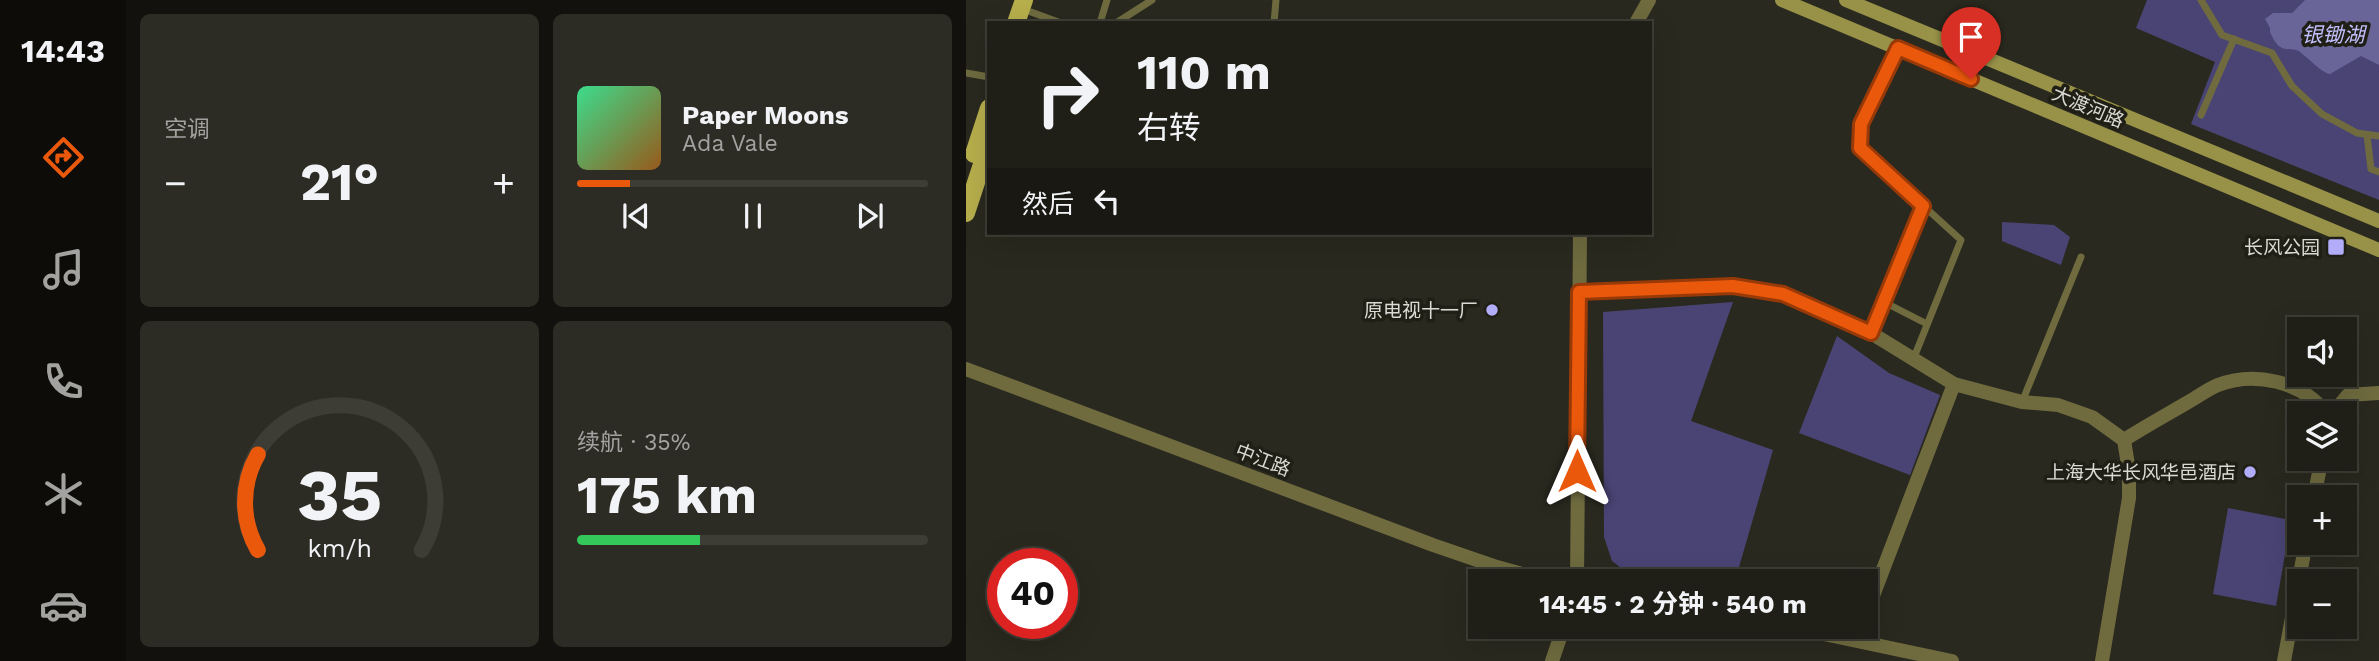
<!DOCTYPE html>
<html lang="zh">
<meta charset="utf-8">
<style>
body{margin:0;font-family:"Work Sans","Noto Sans SC",sans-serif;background:#2d2c24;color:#f1f3f6;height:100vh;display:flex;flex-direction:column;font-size:26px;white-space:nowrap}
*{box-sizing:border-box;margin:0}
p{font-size:23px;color:#a2a2a1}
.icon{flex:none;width:38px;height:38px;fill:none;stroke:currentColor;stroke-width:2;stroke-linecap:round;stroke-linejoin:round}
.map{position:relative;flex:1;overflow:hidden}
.side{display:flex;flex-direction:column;gap:14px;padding:14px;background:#12110d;width:840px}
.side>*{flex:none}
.guide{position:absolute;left:21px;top:21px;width:665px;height:214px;border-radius:0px;box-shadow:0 7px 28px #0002,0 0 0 2px #3d3d36;background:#201f17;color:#f1f3f6;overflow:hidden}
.tools{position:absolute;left:1321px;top:317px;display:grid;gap:14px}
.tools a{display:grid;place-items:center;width:70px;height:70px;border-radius:0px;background:#201f17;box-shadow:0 7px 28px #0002,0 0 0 2px #3d3d36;font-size:35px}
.speed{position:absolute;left:21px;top:548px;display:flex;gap:14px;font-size:35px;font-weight:700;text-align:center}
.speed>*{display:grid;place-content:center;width:91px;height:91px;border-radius:50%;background:#201f17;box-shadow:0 7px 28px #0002,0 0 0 2px #3d3d36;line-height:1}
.speed .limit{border:10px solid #d22;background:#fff;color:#111}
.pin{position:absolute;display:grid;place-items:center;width:60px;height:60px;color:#fff;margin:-72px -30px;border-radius:50% 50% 50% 0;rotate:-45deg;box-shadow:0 0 7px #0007}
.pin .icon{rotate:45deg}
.me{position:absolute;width:77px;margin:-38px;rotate:0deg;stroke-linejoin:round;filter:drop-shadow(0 0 5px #0008)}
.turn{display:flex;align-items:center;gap:24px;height:147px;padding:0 35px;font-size:32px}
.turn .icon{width:91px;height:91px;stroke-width:2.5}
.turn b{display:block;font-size:49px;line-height:60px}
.then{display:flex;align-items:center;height:66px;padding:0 35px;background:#0003;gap:14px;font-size:26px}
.big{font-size:52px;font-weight:700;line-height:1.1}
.side .widget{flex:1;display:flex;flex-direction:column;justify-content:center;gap:10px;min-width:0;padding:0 24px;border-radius:10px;background:#2d2c24}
.side .dial{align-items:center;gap:0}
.dial svg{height:182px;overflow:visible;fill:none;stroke:#3d3d36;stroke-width:7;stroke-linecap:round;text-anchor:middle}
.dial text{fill:#f1f3f6;stroke:none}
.song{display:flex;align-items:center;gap:21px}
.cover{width:84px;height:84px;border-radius:10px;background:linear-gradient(135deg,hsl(150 70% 55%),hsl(30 70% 35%))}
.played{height:7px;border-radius:4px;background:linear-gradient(90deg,#ea580c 15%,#3d3d36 15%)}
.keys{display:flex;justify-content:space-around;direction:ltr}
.heat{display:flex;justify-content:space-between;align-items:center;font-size:38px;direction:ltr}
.charge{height:10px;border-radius:5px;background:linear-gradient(90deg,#34c759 35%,#3d3d36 0)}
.side .tiles{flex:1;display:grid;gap:14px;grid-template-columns:repeat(2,1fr)}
.trip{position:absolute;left:502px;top:569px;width:410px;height:70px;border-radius:0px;background:#201f17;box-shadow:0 7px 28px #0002,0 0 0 2px #3d3d36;font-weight:700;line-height:70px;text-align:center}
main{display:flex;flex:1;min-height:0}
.menu{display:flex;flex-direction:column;width:126px;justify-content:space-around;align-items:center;background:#0d0c09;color:#a2a2a1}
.menu .icon{width:49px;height:49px}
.menu .current{color:#ea580c}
.menu b{font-size:32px;color:#f1f3f6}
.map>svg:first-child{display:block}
.green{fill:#494474}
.water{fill:#696599}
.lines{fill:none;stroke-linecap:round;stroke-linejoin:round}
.service{stroke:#6f6b3f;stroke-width:7}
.minor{stroke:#6f6b3f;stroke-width:14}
.tertiary{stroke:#6f6b3f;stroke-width:14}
.secondary{stroke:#989148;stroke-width:14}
.primary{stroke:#b7ae4c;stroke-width:18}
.route-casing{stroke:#983908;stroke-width:18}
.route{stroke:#ea580c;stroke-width:12}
.poi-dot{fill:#b2adf9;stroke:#201f15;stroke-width:2.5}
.labels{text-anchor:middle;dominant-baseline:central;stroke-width:7;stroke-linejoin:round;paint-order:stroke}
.street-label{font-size:19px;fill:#dad9d3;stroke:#201f15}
.poi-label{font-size:19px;fill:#dad9d3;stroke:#201f15;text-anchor:end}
.water-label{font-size:21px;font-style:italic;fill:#c1befd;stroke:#201f15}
</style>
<main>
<nav class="menu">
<b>14:43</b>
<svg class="icon current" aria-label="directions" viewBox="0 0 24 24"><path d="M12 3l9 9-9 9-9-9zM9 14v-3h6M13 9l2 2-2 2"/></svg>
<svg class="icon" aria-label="music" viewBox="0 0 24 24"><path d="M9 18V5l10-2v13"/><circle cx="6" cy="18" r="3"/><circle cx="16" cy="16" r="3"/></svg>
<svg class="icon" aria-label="phone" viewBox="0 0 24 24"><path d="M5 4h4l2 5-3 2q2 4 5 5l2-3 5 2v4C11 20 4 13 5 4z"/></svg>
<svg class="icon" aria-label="climate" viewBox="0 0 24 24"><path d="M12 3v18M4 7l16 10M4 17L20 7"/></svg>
<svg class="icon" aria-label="car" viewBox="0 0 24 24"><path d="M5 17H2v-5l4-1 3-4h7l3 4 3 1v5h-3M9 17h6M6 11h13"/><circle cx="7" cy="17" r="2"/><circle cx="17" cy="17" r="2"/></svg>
</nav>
<section class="side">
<div class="tiles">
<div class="widget"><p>空调</p>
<div class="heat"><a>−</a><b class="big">21°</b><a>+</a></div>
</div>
<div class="widget">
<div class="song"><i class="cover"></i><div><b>Paper Moons</b><p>Ada Vale</p></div></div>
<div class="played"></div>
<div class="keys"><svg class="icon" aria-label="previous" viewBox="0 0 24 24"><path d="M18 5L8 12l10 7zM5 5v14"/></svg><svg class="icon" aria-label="pause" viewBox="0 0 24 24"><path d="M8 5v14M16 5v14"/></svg><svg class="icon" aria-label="next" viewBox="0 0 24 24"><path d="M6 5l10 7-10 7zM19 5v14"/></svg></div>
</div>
<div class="widget dial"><svg viewBox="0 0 100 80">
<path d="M14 69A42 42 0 1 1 86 69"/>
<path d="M14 69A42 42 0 0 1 14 27" stroke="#ea580c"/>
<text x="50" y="56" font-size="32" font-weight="700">35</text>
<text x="50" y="72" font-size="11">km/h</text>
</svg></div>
<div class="widget"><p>续航 · 35%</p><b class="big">175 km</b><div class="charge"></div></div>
</div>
</section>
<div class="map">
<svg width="1413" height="661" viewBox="0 0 1413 661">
<rect width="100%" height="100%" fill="#2a291f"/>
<g class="green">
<polygon points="1181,0 1413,0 1413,200 1225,124 1249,62 1170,28"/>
<polygon points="1036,222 1088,225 1104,237 1095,265 1036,241"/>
<polygon points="767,302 725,421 807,450 769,581 672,581 646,561 638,537 637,312"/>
<polygon points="871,336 923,373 974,395 944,475 833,433"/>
<polygon points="1262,508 1325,520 1310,606 1247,594"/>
</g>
<path class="water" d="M1339 0H1413V65L1395 56 1364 74C1356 73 1342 58 1334 52 1328 47 1320 52 1313 46 1309 43 1306 36 1304 32V28L1299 19 1307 13H1326Z"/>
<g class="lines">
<g class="service">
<polyline points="1235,0 1256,35 1306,53 1326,86 1356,114 1391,133 1413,136"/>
<polyline points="65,12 95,23"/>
<polyline points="134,23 141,0"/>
<polyline points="150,23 186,0"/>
<polyline points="308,23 310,0"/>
<polyline points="931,49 895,124 894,148 995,240 947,360"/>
<polyline points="0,73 23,77"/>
<polyline points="1235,115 1268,39"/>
<polyline points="1401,135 1405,169 1413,172"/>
<polyline points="918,302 961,324"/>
<polyline points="905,333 957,206"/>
<polyline points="1056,402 1115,257"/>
</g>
<g class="minor">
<polyline points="613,291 767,286 818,294 905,333 988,384 1056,402 1092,405 1126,417 1158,440 1163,471 1163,498 1136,661"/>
<polyline points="1367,413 1382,395 1413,393"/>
<path d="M1158 440C1180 426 1202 414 1224 401 1233 396 1242 389 1252 385 1288 371 1336 381 1360 413"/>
<polyline points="1348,497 1356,458"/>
<polyline points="900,614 988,384"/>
<polyline points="889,640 895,626"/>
<polyline points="1318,661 1340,542"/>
</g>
<g class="tertiary">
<polyline points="670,23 683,0"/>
<polyline points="0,369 467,545 531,567 582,581"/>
<polyline points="611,581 614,233"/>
<polyline points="820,626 986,661"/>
<polyline points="586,661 598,626"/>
</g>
<g class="secondary">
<polyline points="816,0 1413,250"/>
<polyline points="880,0 1413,221"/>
</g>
<g class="primary">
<polyline points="50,23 58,0"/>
<polyline points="8,154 23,108"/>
<polyline points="0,213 23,143"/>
</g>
</g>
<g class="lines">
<defs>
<polyline id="route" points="611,471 613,292 767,286 817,294 905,333 957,206 894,148 895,124 932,48 1005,79"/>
</defs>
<use href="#route" class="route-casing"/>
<use href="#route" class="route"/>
</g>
<g class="poi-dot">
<rect x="1361" y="238" width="18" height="18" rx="3.5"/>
<circle cx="526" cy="310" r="7"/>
<circle cx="1284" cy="472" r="7"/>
</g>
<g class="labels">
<g class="street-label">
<text transform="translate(1122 107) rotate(23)">大渡河路</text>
<text transform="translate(297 460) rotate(21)">中江路</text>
</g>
<g class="poi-label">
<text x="1354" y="247">长风公园</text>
<text x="512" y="310">原电视十一厂</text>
<text x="1270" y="472">上海大华长风华邑酒店</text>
</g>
<g class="water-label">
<text x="1367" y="34">银锄湖</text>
</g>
</g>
</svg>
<div class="tools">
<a><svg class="icon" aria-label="sound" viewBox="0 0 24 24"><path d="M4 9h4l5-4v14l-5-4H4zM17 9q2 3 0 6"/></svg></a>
<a><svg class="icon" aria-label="layers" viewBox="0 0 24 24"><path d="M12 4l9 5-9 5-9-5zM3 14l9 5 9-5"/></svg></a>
<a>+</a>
<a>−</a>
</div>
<div class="speed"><div class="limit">40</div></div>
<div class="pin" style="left:1005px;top:79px;background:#d93025"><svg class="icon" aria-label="arrive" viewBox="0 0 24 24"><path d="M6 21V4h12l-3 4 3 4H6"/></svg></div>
<svg class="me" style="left:611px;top:471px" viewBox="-20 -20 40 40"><path d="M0-17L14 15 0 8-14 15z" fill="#ea580c" stroke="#fff" stroke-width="4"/></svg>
<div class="trip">14:45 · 2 分钟 · 540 m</div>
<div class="guide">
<div class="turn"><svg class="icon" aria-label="right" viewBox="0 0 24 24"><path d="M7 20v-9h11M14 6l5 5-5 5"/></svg><div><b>110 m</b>右转</div></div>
<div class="then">然后<svg class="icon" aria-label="left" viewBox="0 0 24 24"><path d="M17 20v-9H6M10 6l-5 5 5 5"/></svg></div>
</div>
</div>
</main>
